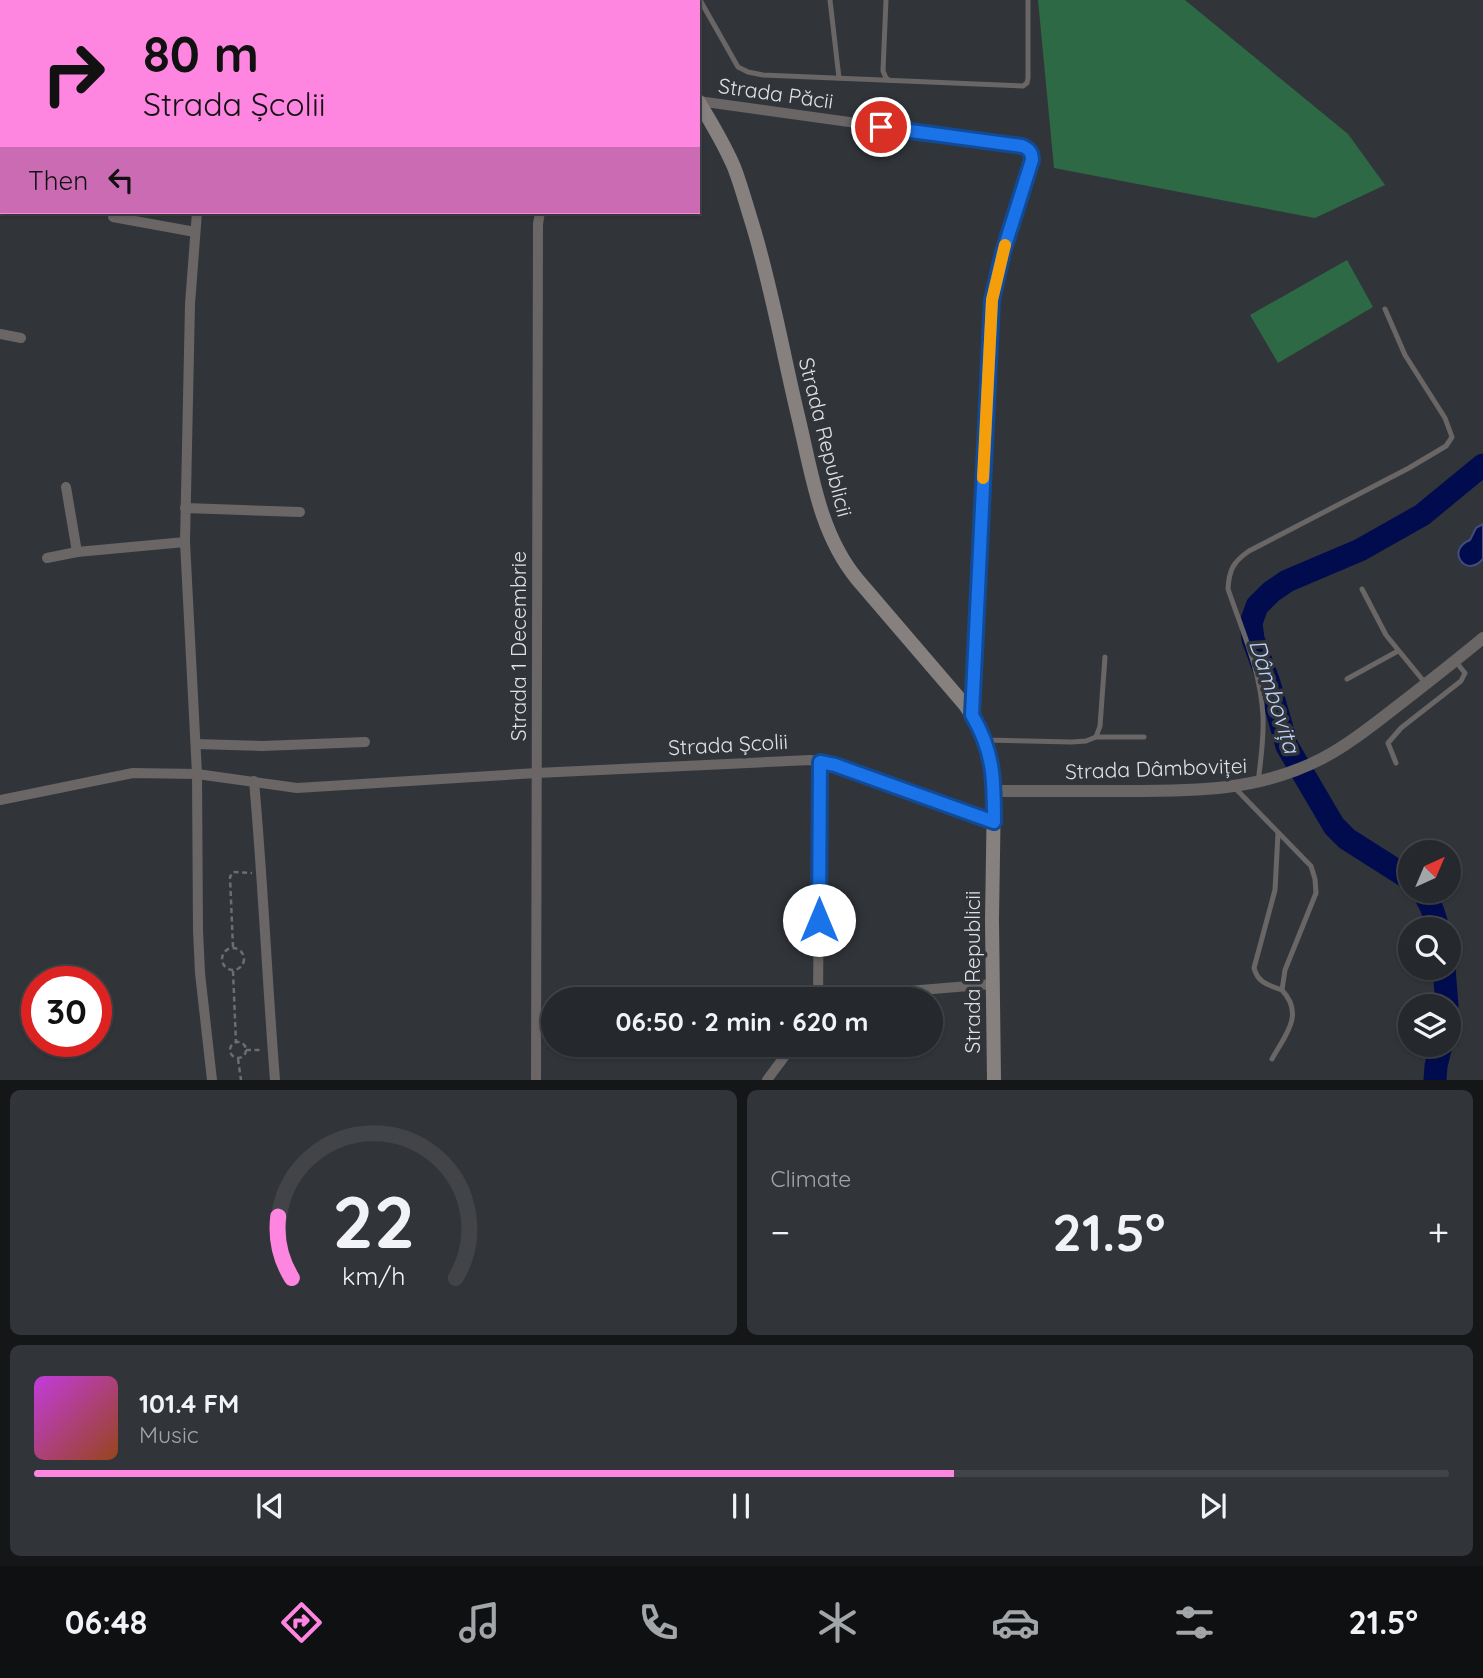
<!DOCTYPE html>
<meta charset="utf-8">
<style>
body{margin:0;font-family:Quicksand,sans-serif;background:#313438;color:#f1f3f6;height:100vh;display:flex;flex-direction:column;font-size:26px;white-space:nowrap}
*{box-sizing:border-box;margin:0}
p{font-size:23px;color:#a3a6a9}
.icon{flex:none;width:38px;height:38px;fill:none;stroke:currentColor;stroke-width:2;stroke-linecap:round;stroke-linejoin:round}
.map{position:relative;height:1080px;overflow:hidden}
.sheet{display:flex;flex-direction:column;gap:10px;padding:10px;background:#141618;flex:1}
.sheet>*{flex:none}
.top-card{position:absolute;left:0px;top:0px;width:700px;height:214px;box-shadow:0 2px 5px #0004,0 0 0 2px #424448;background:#fe86e1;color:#111;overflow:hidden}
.needle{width:46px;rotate:44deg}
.buttons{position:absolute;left:1398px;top:840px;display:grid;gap:14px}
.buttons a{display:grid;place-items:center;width:63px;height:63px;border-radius:50%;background:#25282c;box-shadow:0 2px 5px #0004,0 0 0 2px #424448;font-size:35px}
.speed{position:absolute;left:21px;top:966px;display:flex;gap:14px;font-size:35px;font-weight:700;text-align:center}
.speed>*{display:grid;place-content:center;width:91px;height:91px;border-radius:50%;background:#25282c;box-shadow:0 2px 5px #0004,0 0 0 2px #424448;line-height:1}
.speed .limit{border:10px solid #d22;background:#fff;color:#111}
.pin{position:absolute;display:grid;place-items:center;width:60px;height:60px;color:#fff;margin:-30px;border:4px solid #fff;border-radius:50%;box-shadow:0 2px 7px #0007}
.me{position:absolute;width:77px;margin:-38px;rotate:0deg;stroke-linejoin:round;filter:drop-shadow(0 0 5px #0008)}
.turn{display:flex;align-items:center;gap:24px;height:147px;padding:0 28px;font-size:32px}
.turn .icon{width:91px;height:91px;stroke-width:2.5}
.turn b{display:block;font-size:49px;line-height:60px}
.then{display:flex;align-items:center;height:66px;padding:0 28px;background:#0003;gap:14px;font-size:26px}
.big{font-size:52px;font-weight:700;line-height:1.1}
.sheet .tile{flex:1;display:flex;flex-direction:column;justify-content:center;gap:10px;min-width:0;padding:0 24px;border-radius:10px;background:#313438}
.sheet .dial{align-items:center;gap:0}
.dial svg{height:182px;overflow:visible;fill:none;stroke:#424448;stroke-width:7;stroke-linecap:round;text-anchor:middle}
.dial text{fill:#f1f3f6;stroke:none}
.song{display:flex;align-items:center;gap:21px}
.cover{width:84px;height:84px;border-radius:10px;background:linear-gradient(135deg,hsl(290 70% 55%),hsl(20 70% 35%))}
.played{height:7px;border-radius:4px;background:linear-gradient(90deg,#fe86e1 65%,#424448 65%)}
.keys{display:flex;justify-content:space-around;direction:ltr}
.heat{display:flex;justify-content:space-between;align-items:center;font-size:38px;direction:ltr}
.sheet .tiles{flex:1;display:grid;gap:10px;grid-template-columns:1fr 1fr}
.tile:last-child{grid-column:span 2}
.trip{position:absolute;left:541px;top:987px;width:402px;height:70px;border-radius:35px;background:#25282c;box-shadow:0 2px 5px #0004,0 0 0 2px #424448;font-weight:700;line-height:70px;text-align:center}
.tab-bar{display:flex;height:112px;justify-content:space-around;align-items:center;background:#0f1012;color:#a3a6a9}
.tab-bar .icon{width:49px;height:49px}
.tab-bar .on{color:#fe86e1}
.tab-bar b{font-size:32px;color:#f1f3f6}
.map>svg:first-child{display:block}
.green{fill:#2d6944}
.water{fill:#000c4e;stroke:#434c7b;stroke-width:2}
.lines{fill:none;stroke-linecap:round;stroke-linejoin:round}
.river{stroke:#000c4e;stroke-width:23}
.path{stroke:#6a6e72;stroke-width:2.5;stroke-dasharray:5 3.5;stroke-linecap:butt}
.service{stroke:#696665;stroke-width:5}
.minor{stroke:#696665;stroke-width:10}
.tertiary{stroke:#696665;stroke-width:12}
.secondary{stroke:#86817f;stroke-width:14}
.route-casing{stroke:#114b97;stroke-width:18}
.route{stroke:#1a73e8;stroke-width:12}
.slow{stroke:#f59e0b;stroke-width:12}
.labels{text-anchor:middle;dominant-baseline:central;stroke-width:7;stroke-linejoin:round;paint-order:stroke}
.street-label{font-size:21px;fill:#dfe2e5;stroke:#31353a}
.water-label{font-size:23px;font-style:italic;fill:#bdd1f9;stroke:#31353a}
</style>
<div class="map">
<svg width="1483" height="1080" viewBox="0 0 1483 1080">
<rect width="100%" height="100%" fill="#31353a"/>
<g class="green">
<polygon points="1038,0 1185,0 1348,134 1385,185 1315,218 1054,168"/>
<polygon points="1347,260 1373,307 1278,363 1250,315"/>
</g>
<path class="water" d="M1483 524V559C1466 579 1445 550 1470 540L1476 528Z"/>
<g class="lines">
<g class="river">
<polyline points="1410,879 1347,839 1334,826 1287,746 1269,683 1253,639 1251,623 1257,606 1271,592 1287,581 1360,550 1422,515 1483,465"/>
<path d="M1422 891C1430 901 1435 916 1438 929"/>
<polyline points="1444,968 1447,1006"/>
<polyline points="1435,1080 1436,1066 1441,1045"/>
</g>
<g class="path">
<polyline points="233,947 230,877 233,872 252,873"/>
<circle cx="233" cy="959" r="11"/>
<polyline points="233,971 236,1043"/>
<circle cx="238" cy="1050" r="8"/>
<polyline points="246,1050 263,1050"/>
<polyline points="238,1059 241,1080"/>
</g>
<g class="service">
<polyline points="700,0 738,67 748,72 763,75 1023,86 1027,83 1028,78 1028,0"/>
<polyline points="830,0 839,78"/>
<polyline points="886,0 883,71 886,78 889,80"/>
<polyline points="1362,589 1386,635 1426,684"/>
<polyline points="1347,679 1398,651"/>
<polyline points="1096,737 1144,737"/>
<polyline points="985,740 1072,742 1086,741 1096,737 1100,726 1105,657"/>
<polyline points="1396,763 1388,743 1401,728 1461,681 1465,673 1456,662"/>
<path d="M1258 782C1261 760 1264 738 1263 716 1261 672 1242 630 1228 589 1229 570 1233 562 1249 551L1409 468 1446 446 1452 437 1445 418 1405 355 1385 309"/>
<path d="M1234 787 1306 861 1311 866 1315 879 1316 893 1285 970 1282 990C1305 1015 1285 1035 1272 1059"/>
<path d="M1278 833 1275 890 1254 968C1258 983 1268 985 1282 990"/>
</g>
<g class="minor">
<polyline points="335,0 344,2"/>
<polyline points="518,0 519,2"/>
<polyline points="32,2 32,0"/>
<polyline points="209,2 210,0"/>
<polyline points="570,2 570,0"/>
<polyline points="0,67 2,63"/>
<path d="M698 101 1022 146C1030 149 1032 153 1032 160L1003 252 992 300 972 714"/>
<polyline points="197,212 190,304 185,542 197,774 198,930 200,973 212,1080"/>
<polyline points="113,217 195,232"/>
<polyline points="0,334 21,338"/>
<polyline points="66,487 77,552"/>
<polyline points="185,508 300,512"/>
<polyline points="47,558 77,552 185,542"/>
<polyline points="196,744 262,746 365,742"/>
<path d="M254 781C263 881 267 980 275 1080"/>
<polyline points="0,800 133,773 197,774 297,788 537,773 810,760 835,765 994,822"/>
<polyline points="818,999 820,762"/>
<polyline points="837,999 848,996 993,984"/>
<polyline points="536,1080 538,224 540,212"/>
<polyline points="767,1080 793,1045"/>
</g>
<path class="tertiary" d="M994 791C1039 791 1083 791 1128 791 1195 791 1259 791 1321 759 1346 746 1369 728 1391 711 1422 687 1453 663 1483 638"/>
<g class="secondary">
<polyline points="633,0 634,2"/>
<path d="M698 101C711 122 724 144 734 167 741 185 746 204 752 223 772 288 783 354 799 420 812 475 820 534 857 579L965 705C985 733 991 756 994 791L992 920 994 1080"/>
</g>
</g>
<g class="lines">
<defs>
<path id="route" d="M819 920 820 762 835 765 994 822C994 780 994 752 972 715L992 300 1003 252 1032 160C1032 153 1030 149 1022 146L881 127"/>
</defs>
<use href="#route" class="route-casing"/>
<use href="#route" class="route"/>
<polyline class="slow" points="983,478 992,300 1005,245"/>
</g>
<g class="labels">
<g class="street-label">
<text transform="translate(776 93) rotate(8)">Strada Păcii</text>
<text transform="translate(826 437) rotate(76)">Strada Republicii</text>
<text transform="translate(518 646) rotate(-90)">Strada 1 Decembrie</text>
<text transform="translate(728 744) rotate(-3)">Strada Școlii</text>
<text transform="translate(1156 768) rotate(-2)">Strada Dâmboviței</text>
<text transform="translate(972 972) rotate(-90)">Strada Republicii</text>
</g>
<g class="water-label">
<text transform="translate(1275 696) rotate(72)">Dâmbovița</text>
</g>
</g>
</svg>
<div class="buttons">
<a><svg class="needle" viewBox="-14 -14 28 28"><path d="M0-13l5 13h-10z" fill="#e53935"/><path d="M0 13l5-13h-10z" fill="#a3a6a9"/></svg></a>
<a><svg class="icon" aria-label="search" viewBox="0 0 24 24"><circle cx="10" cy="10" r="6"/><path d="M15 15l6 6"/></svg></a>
<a><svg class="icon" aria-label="layers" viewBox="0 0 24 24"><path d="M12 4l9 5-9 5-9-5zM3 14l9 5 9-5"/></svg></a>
</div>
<div class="speed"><div class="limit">30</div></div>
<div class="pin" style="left:881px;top:127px;background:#d93025"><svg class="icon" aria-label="arrive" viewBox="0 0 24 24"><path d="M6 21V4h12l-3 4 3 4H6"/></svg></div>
<svg class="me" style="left:819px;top:920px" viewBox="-20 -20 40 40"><circle r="19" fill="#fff"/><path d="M0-13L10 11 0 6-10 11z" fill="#1a73e8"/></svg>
<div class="trip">06:50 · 2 min · 620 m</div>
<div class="top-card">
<div class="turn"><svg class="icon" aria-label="right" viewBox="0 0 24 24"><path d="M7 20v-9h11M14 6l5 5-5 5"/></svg><div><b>80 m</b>Strada Școlii</div></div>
<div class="then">Then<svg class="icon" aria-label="left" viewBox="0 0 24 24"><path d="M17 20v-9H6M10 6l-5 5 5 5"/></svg></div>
</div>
</div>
<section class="sheet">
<div class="tiles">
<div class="tile dial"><svg viewBox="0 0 100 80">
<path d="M14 69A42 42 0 1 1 86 69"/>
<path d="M14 69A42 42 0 0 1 8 42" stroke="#fe86e1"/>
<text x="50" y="56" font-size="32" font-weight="700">22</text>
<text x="50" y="72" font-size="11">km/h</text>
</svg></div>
<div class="tile"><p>Climate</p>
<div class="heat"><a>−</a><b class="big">21.5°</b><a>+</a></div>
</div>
<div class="tile">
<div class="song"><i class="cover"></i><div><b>101.4 FM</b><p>Music</p></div></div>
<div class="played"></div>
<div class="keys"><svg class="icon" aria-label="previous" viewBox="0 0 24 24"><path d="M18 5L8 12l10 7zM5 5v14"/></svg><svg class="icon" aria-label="pause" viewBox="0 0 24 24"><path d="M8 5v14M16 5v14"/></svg><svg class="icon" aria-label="next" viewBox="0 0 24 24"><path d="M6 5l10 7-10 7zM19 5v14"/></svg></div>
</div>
</div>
</section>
<nav class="tab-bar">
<b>06:48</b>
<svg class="icon on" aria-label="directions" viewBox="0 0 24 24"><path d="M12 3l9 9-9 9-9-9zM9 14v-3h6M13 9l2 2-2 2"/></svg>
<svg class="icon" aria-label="music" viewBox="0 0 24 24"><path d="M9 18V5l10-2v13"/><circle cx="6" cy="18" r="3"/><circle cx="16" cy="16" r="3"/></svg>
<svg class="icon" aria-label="phone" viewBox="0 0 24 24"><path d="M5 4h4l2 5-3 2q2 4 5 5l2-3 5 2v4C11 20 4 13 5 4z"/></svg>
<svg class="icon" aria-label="climate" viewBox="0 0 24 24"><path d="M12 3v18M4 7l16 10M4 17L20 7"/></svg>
<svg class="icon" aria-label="car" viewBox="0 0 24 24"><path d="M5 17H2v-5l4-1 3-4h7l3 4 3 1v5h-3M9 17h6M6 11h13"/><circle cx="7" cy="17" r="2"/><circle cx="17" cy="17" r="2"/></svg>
<svg class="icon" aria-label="filters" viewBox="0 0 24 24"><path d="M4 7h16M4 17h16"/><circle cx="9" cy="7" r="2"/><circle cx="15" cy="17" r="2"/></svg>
<b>21.5°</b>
</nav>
